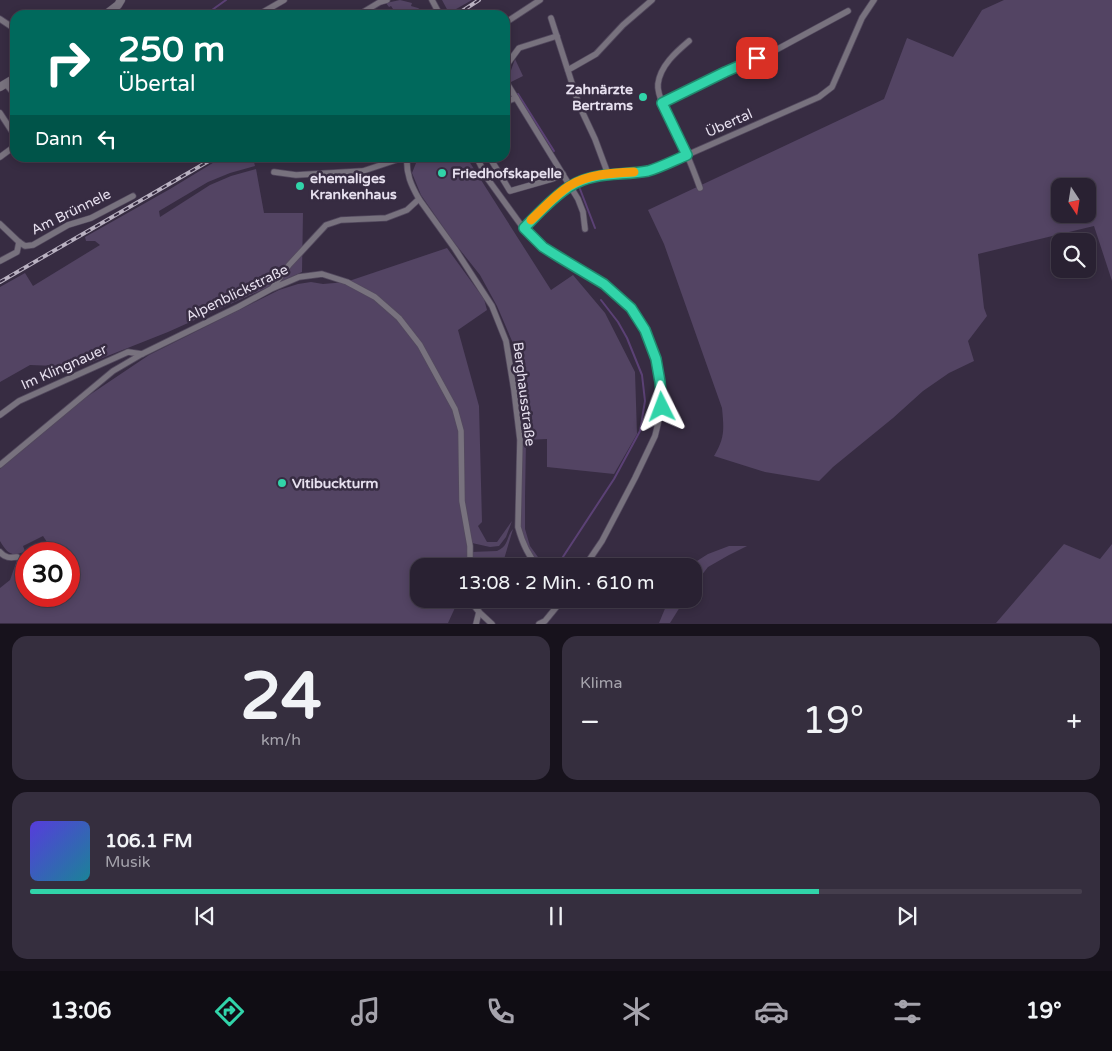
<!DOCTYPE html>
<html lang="de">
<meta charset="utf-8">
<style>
body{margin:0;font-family:"Varela Round",sans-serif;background:#352e3e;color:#f1f3f6;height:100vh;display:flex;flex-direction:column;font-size:19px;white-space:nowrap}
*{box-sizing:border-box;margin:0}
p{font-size:16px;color:#a5a3ac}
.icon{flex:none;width:28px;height:28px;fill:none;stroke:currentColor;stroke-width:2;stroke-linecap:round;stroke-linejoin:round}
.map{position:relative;height:624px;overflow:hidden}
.sheet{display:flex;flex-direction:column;gap:12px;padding:12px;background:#17121c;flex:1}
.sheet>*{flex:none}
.hud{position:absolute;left:10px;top:10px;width:500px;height:152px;border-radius:15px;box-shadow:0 2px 8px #0003,0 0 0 1px #453e4d;background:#00695c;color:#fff;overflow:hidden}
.needle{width:32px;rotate:168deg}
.buttons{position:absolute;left:1051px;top:178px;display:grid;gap:10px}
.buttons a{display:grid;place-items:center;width:45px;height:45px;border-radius:10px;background:#292132;box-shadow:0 2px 8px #0003,0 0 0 1px #453e4d;font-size:25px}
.speed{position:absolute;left:15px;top:542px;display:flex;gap:10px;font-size:25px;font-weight:700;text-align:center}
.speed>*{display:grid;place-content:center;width:65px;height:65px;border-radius:50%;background:#292132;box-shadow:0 2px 8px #0003,0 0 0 1px #453e4d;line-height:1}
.speed .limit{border:8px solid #d22;background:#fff;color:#111}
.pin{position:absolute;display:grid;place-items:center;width:42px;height:42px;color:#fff;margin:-21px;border-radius:10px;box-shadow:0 2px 8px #0006}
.me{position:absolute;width:55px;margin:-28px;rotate:357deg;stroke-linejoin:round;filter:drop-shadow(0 0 4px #0008)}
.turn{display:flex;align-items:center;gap:18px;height:105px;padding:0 25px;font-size:22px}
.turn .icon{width:65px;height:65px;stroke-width:2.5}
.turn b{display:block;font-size:35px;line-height:42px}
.then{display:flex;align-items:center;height:48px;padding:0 25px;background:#0003;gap:10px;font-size:19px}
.big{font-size:38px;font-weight:600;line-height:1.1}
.sheet .card{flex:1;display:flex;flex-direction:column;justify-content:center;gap:8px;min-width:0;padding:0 18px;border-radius:15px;background:#352e3e}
.sheet .dial{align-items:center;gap:0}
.dial b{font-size:65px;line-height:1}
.song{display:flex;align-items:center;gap:15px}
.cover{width:60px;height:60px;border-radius:8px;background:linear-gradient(135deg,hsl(250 70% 55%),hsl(190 70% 35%))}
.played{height:5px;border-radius:2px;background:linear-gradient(90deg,#31d4a9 75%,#453e4d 75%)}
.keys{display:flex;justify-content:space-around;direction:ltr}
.heat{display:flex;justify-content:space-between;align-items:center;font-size:28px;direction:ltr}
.sheet .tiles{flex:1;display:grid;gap:12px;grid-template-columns:1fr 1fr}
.card:last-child{grid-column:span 2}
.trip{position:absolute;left:410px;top:558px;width:292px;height:50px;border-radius:15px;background:#292132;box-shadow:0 2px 8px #0003,0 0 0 1px #453e4d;font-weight:600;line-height:50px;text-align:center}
.tab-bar{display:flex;height:80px;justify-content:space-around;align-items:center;background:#100d14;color:#a5a3ac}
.tab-bar .icon{width:35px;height:35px}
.tab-bar .current{color:#31d4a9}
.tab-bar b{font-size:22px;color:#f1f3f6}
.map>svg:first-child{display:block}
.green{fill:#534463;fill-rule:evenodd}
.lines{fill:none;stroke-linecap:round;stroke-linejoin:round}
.stream{stroke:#5b4175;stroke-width:2}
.minor-casing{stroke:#53495e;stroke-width:7}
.tertiary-casing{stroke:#53495e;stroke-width:9}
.minor{stroke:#78727e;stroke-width:5.5}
.tertiary{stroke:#78727e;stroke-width:8}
.rail-casing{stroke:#bab2c2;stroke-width:4}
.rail{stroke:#372c42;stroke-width:2;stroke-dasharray:5.5;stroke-linecap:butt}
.route-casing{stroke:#208a6e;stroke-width:12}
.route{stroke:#31d4a9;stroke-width:9}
.slow{stroke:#f59e0b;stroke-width:9}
.poi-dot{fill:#31d4a9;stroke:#372c42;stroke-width:2}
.labels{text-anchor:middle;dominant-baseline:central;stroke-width:5;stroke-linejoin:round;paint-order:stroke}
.poi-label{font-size:14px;font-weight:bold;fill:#e7e0ef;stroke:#372c42;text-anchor:start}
.street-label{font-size:14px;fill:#e7e0ef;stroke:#372c42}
</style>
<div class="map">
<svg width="1112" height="624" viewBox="0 0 1112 624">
<rect width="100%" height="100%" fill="#372c42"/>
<g class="green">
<polygon points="400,0 412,3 411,6 418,8 428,15 397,15 391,6 389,7 386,3"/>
<polygon points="442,0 472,0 449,13"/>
<path d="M1004 0H1112V281L1094 226 978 254 984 308 987 316 968 341 974 361 949 373 923 391 893 418 833 467 819 481 765 472 714 456C725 438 724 429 722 408L664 244 648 210 884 99 907 38 953 57 982 10ZM1060 186H1088V214H1060Z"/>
<polygon points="515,59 523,76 511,82 510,73"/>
<polygon points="221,158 253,158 255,166 230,173 208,182 159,211 160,217 210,185 231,176 256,169 264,213 303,213 302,272 168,332 62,374 56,366 30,365 0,382 0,287 25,273 33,286 100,245 95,241 86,241 85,237 170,189"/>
<path d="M418 158H467L551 290 573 275 605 313 635 372 637 434 614 474 547 467V439L526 440 525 497V529L530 546 543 564 545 566H541C531 556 523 541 521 527L522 440H526L520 390 512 341 497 306 480 275 453 241 421 195 412 173Z"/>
<path d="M447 248 484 299 487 310 458 330 479 406 482 522 478 526 487 542H497L512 521 506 537 499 546 490 547 472 543 471 552 497 551C509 546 506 537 513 529L502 566H419V599H459L448 623H0V588L10 580 17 560 26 556V596H69V554H30L44 546 47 542 43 536 23 546 25 551C12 558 7 553 0 541V469L85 398 149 355 279 290 298 284 311 282 323 284 346 282Z"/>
<polygon points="1064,544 1100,559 1112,544 1112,623 996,623"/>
<polygon points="729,546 747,546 729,555 708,567 694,585 694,566 689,566 708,554"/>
<polygon points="669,599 685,599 670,623 659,623"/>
</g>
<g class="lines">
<g class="stream">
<polyline points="205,15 226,0"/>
<polyline points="505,90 506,91"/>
<polyline points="518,94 554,151"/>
<polyline points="580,189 595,228"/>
<polyline points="557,566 614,479 640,431 645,401 642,375 627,338 618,322 601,300"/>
</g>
<defs>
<g id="minor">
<polyline points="432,0 440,15"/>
<polyline points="360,14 380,2 387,0"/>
<polyline points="258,15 284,0"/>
<polyline points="551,18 579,105 595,139 608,174"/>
<polyline points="0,19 15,29"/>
<polyline points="505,23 540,0"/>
<polyline points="557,36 519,48 508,63 505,74 508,85 578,199 583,212 585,229"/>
<path d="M689 41C676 52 660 66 658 84 656 99 680 139 687 155 692 166 696 177 700 188"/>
<polyline points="568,70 596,54 623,25 652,0"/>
<polyline points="6,84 15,95"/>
<polyline points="505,102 516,98"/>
<polyline points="662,103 725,72 774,51 848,11"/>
<polyline points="0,113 15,136"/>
<polyline points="0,157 15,146"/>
<path d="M407 158C406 174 411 185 419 199L455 249 492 306 506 341 514 390 520 440 518 527C522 542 527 555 538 566"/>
<polyline points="477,158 487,178 524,229 543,247 559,257 604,284 631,308 645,330 651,344 656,359 660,382 662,407 655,436 635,478 602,541 585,566"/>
<polyline points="490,158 510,191 552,179 563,174"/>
<polyline points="274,172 296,175 363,171 402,158"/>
<polyline points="0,224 19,242 25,246 33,245 68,225 91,218 133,196"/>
<polyline points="524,229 546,206 570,186 589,178 608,174 649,170 687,155 819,97 832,87 862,18 874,0"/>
<polyline points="0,261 17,252 19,242"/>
<polyline points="273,287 289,265 326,225 341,220 386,218 407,210 419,199"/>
<polyline points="0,415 19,401 128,352 142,354"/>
<polyline points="0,465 113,371 142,354 238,307 271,289 299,277 322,274 347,282 375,297 399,318 420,345 455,409 461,431 462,501 470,546 470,566"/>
<path d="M0 552C5 558 10 558 17 557"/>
<polyline points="469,599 479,612 492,624"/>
<polyline points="476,624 479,612"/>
<polyline points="539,624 545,621 563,599"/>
</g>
<g id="tertiary">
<polyline points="105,15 118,5 121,0"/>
<polyline points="0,87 15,78"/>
</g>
</defs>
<use href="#minor" class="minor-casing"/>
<use href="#tertiary" class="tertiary-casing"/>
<use href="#minor" class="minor"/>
<use href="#tertiary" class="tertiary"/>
<defs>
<g id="rail">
<polyline points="456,15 479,0"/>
<polyline points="0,282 214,158"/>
</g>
</defs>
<use href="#rail" class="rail-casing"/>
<use href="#rail" class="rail"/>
</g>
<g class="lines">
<defs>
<path id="route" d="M662 407 660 382 656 359 645 330 631 308 604 284 559 257 543 247 524 228C538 214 552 198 569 187 593 171 621 176 648 171 659 168 675 160 687 155L662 103 725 72 757 58"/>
</defs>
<use href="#route" class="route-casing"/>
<use href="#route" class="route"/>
<path class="slow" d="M531 220C543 209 555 195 569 186 588 174 612 173 634 172"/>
</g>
<g class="poi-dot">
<circle cx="643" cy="97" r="5"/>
<circle cx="442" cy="173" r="5"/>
<circle cx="300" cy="186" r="5"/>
<circle cx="282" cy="483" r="5"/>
</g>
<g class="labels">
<g class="poi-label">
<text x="633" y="89" text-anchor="end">Zahnärzte<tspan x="633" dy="16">Bertrams</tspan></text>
<text x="452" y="173">Friedhofskapelle</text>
<text x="310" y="178">ehemaliges<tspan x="310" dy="16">Krankenhaus</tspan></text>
<text x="292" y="483">Vitibuckturm</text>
</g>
<g class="street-label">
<text transform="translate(729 123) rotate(-24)">Übertal</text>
<text transform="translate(71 212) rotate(-26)">Am Brünnele</text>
<text transform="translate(237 293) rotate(-26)">Alpenblickstraße</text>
<text transform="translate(64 367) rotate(-24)">Im Klingnauer</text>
<text transform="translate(524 394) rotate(83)">Berghausstraße</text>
</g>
</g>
</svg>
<div class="buttons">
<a><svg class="needle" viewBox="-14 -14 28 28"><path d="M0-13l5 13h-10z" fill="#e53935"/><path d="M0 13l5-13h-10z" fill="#a5a3ac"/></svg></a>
<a><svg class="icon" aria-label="search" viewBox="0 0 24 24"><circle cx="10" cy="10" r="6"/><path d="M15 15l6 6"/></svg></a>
</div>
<div class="speed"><div class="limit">30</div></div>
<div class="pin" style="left:757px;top:58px;background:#d93025"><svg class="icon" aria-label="arrive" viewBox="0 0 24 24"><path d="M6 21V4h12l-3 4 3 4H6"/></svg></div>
<svg class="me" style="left:662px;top:407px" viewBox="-20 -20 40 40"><path d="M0-17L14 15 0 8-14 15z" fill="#31d4a9" stroke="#fff" stroke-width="4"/></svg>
<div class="trip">13:08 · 2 Min. · 610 m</div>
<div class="hud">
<div class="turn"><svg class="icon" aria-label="right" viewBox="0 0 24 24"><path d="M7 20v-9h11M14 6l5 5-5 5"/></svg><div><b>250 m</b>Übertal</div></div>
<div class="then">Dann<svg class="icon" aria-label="left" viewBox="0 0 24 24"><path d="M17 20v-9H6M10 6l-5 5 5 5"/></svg></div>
</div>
</div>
<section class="sheet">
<div class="tiles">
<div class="card dial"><b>24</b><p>km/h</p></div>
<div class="card"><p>Klima</p>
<div class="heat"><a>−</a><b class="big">19°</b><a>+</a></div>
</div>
<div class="card">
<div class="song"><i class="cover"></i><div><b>106.1 FM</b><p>Musik</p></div></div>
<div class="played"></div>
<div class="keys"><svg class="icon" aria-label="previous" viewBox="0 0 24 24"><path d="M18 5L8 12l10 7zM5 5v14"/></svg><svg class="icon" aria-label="pause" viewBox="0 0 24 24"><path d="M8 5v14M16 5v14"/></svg><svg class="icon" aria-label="next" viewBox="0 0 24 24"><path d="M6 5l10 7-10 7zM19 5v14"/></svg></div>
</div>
</div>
</section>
<nav class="tab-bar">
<b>13:06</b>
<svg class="icon current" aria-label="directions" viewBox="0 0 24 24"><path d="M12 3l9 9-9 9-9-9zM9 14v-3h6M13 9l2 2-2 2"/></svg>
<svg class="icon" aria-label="music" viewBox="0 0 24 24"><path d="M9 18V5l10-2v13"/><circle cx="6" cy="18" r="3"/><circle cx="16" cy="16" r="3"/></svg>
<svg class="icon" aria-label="phone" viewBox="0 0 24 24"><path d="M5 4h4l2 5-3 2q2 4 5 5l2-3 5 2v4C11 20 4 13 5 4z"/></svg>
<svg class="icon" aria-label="climate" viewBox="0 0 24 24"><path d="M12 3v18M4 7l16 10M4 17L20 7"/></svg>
<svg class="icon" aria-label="car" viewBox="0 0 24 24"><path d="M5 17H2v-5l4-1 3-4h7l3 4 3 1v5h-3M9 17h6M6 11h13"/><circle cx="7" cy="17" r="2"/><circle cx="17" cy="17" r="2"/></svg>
<svg class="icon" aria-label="filters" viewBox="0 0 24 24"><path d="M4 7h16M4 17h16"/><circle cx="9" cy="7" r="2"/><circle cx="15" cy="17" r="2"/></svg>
<b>19°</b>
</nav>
